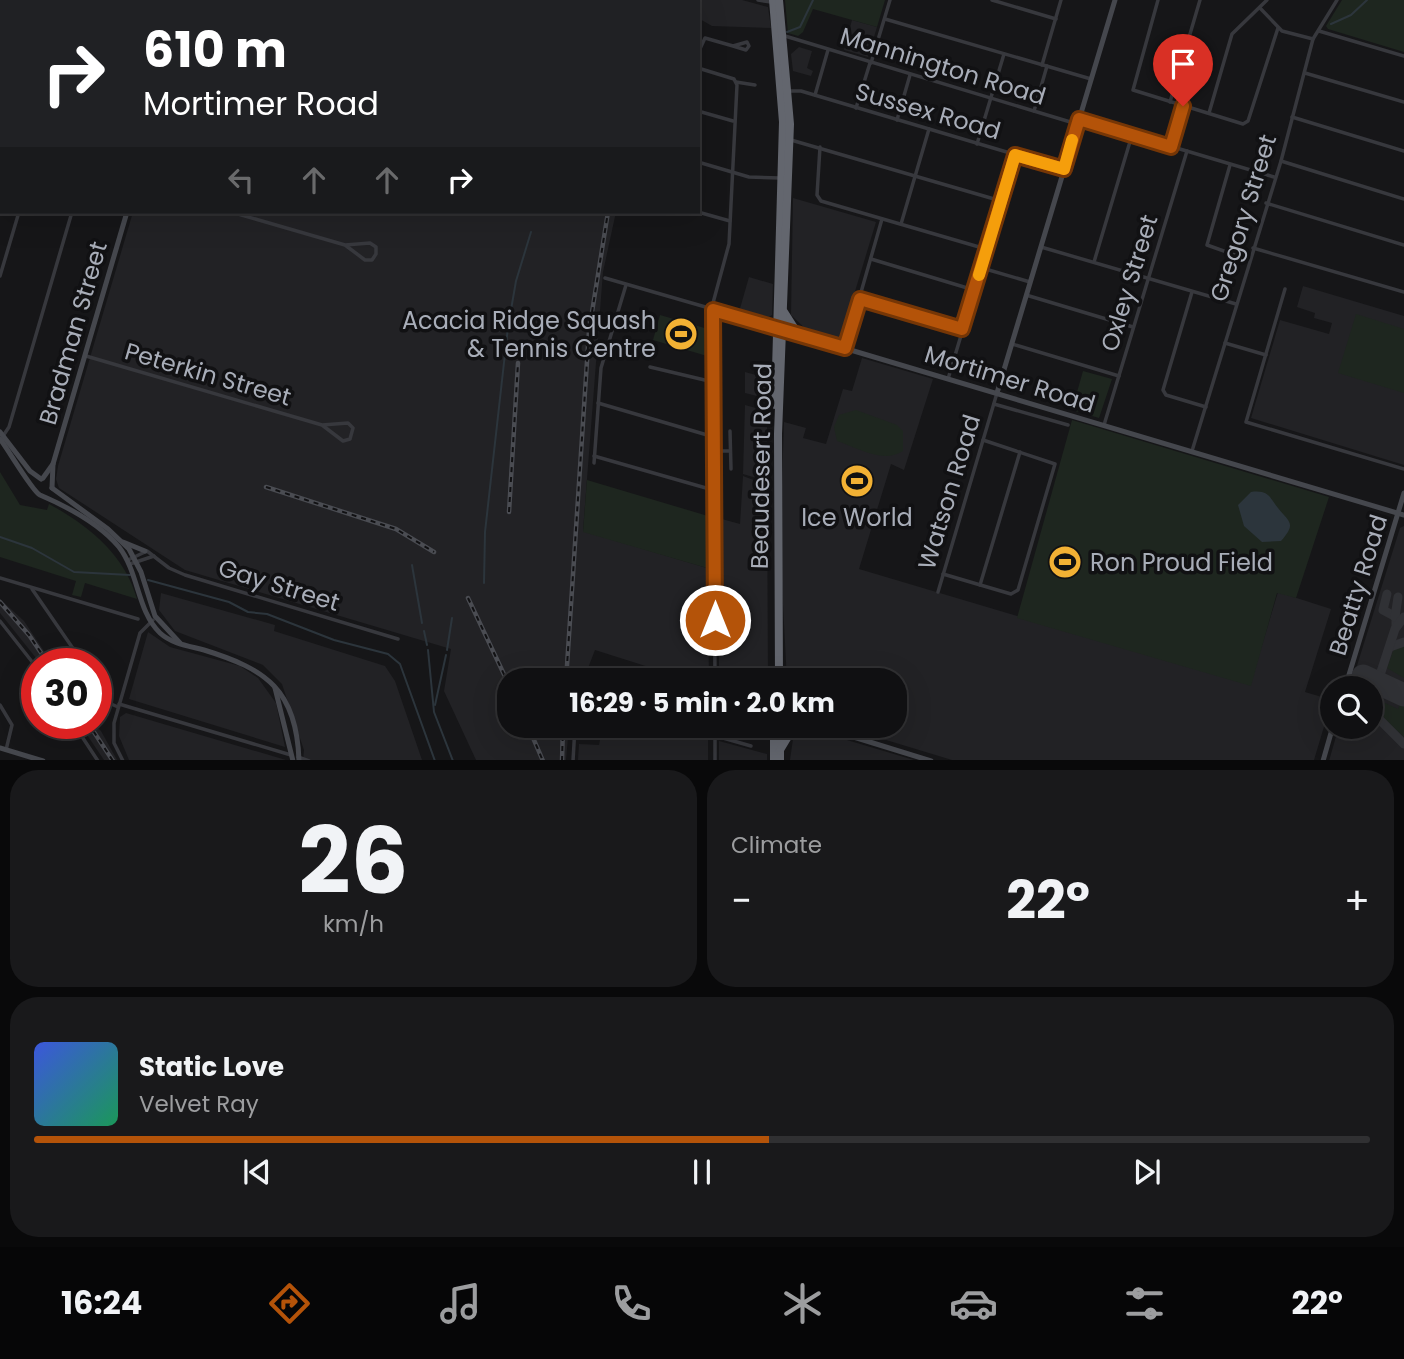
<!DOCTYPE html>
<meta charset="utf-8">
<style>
body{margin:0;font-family:Poppins,sans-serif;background:#19191b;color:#f1f3f6;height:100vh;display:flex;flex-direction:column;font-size:26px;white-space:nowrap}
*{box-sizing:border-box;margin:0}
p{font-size:23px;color:#9c9d9f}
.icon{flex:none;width:38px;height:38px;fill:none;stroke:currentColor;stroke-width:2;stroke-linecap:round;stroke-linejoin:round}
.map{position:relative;height:760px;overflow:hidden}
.side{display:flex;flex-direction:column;gap:10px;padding:10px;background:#09090a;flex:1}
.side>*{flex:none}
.hud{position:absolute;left:0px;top:0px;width:700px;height:214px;box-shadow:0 7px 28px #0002,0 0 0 2px #303032;background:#202124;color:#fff;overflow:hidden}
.controls{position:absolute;left:1320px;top:676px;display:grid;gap:14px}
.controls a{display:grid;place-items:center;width:63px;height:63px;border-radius:50%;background:#101012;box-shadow:0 7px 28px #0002,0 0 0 2px #303032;font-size:35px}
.speed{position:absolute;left:21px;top:648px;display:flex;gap:14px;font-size:35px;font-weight:700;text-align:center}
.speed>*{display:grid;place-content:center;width:91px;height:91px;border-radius:50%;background:#101012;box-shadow:0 7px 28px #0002,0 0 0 2px #303032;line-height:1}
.speed .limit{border:10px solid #d22;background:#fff;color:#111}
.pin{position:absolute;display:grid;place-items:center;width:60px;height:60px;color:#fff;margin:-72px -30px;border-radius:50% 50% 50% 0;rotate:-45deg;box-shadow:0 0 7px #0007}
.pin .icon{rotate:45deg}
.me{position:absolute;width:77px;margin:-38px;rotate:0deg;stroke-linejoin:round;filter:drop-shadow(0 0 5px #0008)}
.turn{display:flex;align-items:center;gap:24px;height:147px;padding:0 28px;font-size:32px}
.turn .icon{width:91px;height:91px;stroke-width:2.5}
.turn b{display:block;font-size:49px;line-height:60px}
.lanes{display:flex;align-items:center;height:66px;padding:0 28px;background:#0003;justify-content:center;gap:35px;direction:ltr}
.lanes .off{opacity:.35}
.big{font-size:52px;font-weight:700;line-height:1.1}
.side .card{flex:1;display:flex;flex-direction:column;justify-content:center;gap:10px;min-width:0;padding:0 24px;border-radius:28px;background:#19191b}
.side .dial{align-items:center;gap:0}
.dial b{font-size:91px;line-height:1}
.song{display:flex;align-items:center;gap:21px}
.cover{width:84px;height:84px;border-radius:10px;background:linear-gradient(135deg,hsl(230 70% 55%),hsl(150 70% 35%))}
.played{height:7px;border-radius:4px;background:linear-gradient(90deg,#b45309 55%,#303032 55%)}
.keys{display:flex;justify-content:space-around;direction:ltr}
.heat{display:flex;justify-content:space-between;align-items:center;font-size:38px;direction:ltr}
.side .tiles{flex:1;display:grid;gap:10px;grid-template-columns:1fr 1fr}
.card:last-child{grid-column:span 2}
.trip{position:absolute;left:497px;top:668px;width:410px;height:70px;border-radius:28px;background:#101012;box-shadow:0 7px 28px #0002,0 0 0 2px #303032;font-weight:700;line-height:70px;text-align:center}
.dock{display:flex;height:112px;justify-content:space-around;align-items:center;background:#060607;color:#9c9d9f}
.dock .icon{width:49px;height:49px}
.dock .current{color:#b45309}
.dock b{font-size:32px;color:#f1f3f6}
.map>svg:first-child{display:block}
.built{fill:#222225}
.green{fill:#1e261f}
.water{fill:#2c353c}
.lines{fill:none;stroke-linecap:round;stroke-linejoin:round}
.stream{stroke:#2c353c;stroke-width:2}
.taxiway{stroke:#303135;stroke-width:9}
.runway{stroke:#303135;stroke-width:23}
.street{stroke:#37383d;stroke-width:3.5}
.secondary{stroke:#45474d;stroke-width:5}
.highway{stroke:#63666e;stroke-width:8}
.rail-casing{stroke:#4a4c52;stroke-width:4.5}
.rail{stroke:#111113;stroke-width:2;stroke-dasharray:5;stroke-linecap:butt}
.route-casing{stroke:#753606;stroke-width:18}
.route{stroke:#b45309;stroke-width:12}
.slow{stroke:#f59e0b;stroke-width:12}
.labels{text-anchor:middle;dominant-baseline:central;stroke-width:7;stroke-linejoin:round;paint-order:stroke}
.street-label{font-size:24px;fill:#a8adb8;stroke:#111113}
.poi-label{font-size:24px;fill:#a8adb8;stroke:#111113;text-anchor:end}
</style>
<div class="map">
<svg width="1404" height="761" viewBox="0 0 1404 761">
<rect width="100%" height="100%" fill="#161618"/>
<g class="built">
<polygon points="195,0 369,0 370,2 194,2"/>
<polygon points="493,0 742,0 768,7 771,28 712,26 698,18 698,2"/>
<polygon points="852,20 877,27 868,57 844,50"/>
<polygon points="799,47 812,51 807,68 813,71 811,76 793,71 791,54"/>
<polygon points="793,198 876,222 840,341 808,331 791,315"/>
<polygon points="133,212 616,212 603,272 583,531 707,568 709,676 684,668 679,681 673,681 655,669 595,650 583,681 509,681 509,726 569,726 566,760 476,760 444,691 451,649 185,570 59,488 56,479 58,466"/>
<polygon points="749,277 773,284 772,315 769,317 739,312"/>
<polygon points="1303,286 1404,316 1404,465 1251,418 1280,320 1329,334 1332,323 1314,318 1315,313 1297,307"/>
<polygon points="862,358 933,379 904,470 891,464 859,569 1250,685 1278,592 1331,609 1305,692 1332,700 1314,760 952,760 840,726 894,726 894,681 787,681 780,547 784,422 806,428 803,438 826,444 843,389 852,391"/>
<polygon points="745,372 770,379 769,399 745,393"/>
<polygon points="745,405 767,411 767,481 743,474"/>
<polygon points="743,476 767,485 768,681 744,677 743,666 719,666 718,518 740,524"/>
<polygon points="1404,526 1404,760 1329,761 1339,726 1370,726 1370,688 1350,688 1400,528"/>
<polygon points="161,593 275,625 274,631 385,666 395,681 422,760 303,760 304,750 282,684 263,665 175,631 159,610"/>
<polygon points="0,599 24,621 52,663 40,663 0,613"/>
<polygon points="148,632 170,647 240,666 258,678 276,703 285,747 129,699"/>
<polygon points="126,713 286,760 129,760 119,736 120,717"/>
<polygon points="79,723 92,723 101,731 117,760 104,760"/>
<polygon points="630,726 664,726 708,739 708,760 578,760 579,744 599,745 602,729 627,737"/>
<polygon points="810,730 820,732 914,760 790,760 793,739"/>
<polygon points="719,741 767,754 767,760 719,760"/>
</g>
<g class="green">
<polygon points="785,0 885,0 877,27 813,9 803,32 798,36 788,33"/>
<polygon points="1342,0 1404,0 1404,52 1328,29 1326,26"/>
<polygon points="1356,314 1404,329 1404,393 1338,373"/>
<polygon points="660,315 708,329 707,356 653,340"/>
<polygon points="1083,371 1112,379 1099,418 1072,410"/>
<path d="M856 410 897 425 903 431V451C883 464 858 448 837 441L834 427 839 415Z"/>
<polygon points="1072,420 1329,497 1296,598 1277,593 1251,686 1017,618"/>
<path d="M0 472 20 505 47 510 49 504C88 525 125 555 137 599L85 583 81 597 72 595 76 581 0 557Z"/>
<polygon points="587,480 708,516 707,568 583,532"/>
<polygon points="1399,646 1404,646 1404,678 1387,668 1393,651"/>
<polygon points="1370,696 1398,709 1401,702 1404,704 1404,737 1385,719"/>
</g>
<path class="water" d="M1251 492C1268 490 1269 496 1278 508 1289 522 1297 523 1281 541L1262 542 1244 526 1238 505Z"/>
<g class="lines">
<g class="stream">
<polyline points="467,0 469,2"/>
<polyline points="1331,24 1351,15 1367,0"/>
<polyline points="787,32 800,27 813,0"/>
<polyline points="0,537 32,548 74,572 130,575"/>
<polyline points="412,565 422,623"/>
<polyline points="148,580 229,602 248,612 267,614 334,640 388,654 400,664 435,761"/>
<polyline points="484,583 485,532 508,327 516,281 531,232"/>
<polyline points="424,631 427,645"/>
<polyline points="428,650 434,712 453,761"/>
<polyline points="447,650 452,618"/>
<polyline points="435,705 446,655"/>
</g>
<g class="taxiway">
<polyline points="1387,594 1383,610 1396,617 1396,627"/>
<polyline points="1395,617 1398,597"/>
<polyline points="1390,647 1404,642"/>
<polyline points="1387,686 1377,682 1373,675 1366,678 1371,685 1380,685 1404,695"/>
<polyline points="1365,688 1379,678 1395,629 1404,617"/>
<polyline points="1370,710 1404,744"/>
</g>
<polyline class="runway" points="1363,676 1404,695"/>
<g class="street">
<polyline points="137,0 138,2"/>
<polyline points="758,0 771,2"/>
<polyline points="992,0 1056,19"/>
<polyline points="1158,0 1133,90 1243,124 1248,121 1278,28"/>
<polyline points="28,2 28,0"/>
<polyline points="79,2 80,0"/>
<polyline points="1260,8 1282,31 1313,39"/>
<polyline points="885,19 1091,79"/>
<polyline points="1319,31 1404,56"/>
<polyline points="785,36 1077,124"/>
<polyline points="698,53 705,38 733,46 747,42 749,46 746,50 733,46"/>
<polyline points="871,63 890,0"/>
<polyline points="1042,65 1061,0"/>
<polyline points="698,68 734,79 737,85 729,244 713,303 715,681"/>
<polyline points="1305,73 1404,102"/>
<polyline points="0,80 2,80"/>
<polyline points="736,82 755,85"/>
<polyline points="788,91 801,91 1064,169"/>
<polyline points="815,95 828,50"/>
<polyline points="0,97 2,95"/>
<polyline points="1170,102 1200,0"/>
<polyline points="856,108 870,63"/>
<polyline points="698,111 733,121"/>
<polyline points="1034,111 1047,66"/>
<polyline points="1209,113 1232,34 1267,0"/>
<polyline points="1292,117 1404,151"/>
<polyline points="1079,119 1274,177"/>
<polyline points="897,120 910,75"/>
<polyline points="0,132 2,132"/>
<polyline points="791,140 1001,201"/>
<polyline points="977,144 1004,54"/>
<polyline points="820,147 817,195 821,201 986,249"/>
<polyline points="1171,147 1183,106"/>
<polyline points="1281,161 1404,199"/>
<polyline points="698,162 749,177 780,178"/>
<polyline points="1230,165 1207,245 1249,260"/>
<polyline points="1266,203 1404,245"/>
<polyline points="231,212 345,245 370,243 376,247 376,254 372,260 365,260 345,245"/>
<polyline points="698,212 730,221"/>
<polyline points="901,224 929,129"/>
<polyline points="1041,247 1236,304"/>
<polyline points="1253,248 1404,292"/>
<polyline points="871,259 974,290"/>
<polyline points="1094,262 1132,135"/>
<polyline points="982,268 1030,282"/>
<polyline points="0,276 19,212"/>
<polyline points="605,278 775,327"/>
<polyline points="1285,289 1246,422 1404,469"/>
<polyline points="1192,292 1163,390 1166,395 1206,407"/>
<polyline points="1026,295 1133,327"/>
<polyline points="860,299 962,329"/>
<polyline points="1225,343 1266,355"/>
<polyline points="1012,344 1119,376"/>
<polyline points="845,348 882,219"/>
<polyline points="86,356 322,425 343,441 350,439 353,428 348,423 322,425"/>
<polyline points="650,367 713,382"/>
<polyline points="948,379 1015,155"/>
<polyline points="598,403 714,437"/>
<polyline points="994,404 1068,425"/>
<polyline points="1104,425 1187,151"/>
<polyline points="730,431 731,469"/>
<polyline points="3,436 9,427 72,212"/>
<polyline points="714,451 730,451"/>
<polyline points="1192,451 1281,161 1313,39 1337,0"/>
<polyline points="594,456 713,490"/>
<polyline points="594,463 601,368 626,285"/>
<polyline points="128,560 147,551 169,568 185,575 398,639"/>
<polyline points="130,564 154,556"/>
<polyline points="943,574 1011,594 1018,590 1055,464 983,440"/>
<polyline points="0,578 138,619"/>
<polyline points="980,585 1020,452"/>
<polyline points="32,589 83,663"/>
<polyline points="938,592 997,393"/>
<polyline points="0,621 37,668"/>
<polyline points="96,683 109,703 118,707"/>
<polyline points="119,704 291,755"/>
<polyline points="0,705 12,725 6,750"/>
<polyline points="73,723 98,761"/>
<polyline points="681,726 751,746"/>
<polyline points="715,726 715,761"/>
<polyline points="298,757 309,761"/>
<polyline points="123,761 114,743 114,723 140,633 153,620"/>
<polyline points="573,761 575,726"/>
</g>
<g class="secondary">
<polyline points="188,2 188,0"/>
<polyline points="780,329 1404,515"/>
<polyline points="997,393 1115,0"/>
<polyline points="0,432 30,471 41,479"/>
<path d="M0 439C8 449 32 491 40 495 68 507 99 523 119 547 139 573 137 611 160 633 172 644 189 646 204 650 266 669 297 690 299 761"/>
<polyline points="43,478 53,464"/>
<polyline points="52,488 53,464 127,212"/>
<polyline points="52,488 108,529 129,549 141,572 155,616 180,643"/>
<polyline points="123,542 145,551"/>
<polyline points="275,688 293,761"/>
<polyline points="1345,688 1404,493"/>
<polyline points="818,726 931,761"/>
<polyline points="0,748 43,761"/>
<polyline points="1323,761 1333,726"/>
</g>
<g class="highway">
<polyline points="773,0 783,122 775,405"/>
<polyline points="784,312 798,334"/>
<polyline points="779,681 778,434 790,124 779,0"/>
<polyline points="774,726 774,761"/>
<polyline points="780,726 780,761"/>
<polyline points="780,750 789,735 801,726"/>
</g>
<defs>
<g id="rail">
<polyline points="376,0 377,2"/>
<polyline points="405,0 406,2"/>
<polyline points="659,2 659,0"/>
<polyline points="266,487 396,529 434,552"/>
<polyline points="509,512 518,363"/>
<polyline points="468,598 509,685"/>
<polyline points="0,602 29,635 48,663"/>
<polyline points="566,681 589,331 608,212"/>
<polyline points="88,723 113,761"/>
<polyline points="528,726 543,761"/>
<polyline points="562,761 563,726"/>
</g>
</defs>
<use href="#rail" class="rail-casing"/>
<use href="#rail" class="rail"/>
</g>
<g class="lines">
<defs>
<polyline id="route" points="715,620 713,310 845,348 860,299 962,329 1015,155 1064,169 1079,119 1171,147 1183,106"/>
</defs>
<use href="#route" class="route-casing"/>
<use href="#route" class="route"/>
<polyline class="slow" points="979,275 1015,155 1064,169 1072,140"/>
</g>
<defs>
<symbol id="stadium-disc" viewBox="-11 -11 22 22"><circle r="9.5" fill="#f2b134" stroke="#111113"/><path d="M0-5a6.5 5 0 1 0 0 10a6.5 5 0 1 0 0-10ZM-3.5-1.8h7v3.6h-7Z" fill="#111"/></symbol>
</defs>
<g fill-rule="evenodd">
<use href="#stadium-disc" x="662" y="315" width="38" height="38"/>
<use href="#stadium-disc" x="838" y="462" width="38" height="38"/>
<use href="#stadium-disc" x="1046" y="543" width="38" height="38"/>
</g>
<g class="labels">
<g class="street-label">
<text transform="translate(943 66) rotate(17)">Mannington Road</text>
<text transform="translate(928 111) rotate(16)">Sussex Road</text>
<text transform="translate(1243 218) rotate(-73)">Gregory Street</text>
<text transform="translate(1129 283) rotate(-73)">Oxley Street</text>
<text transform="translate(73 333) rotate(-74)">Bradman Street</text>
<text transform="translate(208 374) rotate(16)">Peterkin Street</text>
<text transform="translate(1010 379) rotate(17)">Mortimer Road</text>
<text transform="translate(761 466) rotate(-89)">Beaudesert Road</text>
<text transform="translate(949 492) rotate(-73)">Watson Road</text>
<text transform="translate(279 585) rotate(17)">Gay Street</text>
<text transform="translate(1358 585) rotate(-73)">Beatty Road</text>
</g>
<g class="poi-label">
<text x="656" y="320">Acacia Ridge Squash<tspan x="656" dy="28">&amp; Tennis Centre</tspan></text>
<text x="857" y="517" text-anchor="middle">Ice World</text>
<text x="1090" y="562" text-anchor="start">Ron Proud Field</text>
</g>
</g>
</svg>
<div class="controls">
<a><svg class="icon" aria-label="search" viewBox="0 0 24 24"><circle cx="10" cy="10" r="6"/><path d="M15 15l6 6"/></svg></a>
</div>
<div class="speed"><div class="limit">30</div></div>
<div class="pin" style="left:1183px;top:106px;background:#d93025"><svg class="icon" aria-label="arrive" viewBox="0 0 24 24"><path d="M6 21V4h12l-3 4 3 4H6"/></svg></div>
<svg class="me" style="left:715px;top:620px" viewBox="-20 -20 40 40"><circle r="17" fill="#b45309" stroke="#fff" stroke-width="3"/><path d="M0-11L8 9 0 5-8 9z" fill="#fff"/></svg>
<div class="trip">16:29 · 5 min · 2.0 km</div>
<div class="hud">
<div class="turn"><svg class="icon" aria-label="right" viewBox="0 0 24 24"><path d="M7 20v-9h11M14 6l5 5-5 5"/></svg><div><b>610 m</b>Mortimer Road</div></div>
<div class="lanes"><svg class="icon off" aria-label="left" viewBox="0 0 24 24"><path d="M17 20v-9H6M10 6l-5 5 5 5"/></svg><svg class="icon off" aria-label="ahead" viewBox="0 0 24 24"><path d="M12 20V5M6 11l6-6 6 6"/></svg><svg class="icon off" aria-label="ahead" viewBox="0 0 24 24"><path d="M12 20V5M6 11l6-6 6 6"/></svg><svg class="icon" aria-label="right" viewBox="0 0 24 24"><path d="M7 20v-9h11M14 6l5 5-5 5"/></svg></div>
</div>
</div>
<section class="side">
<div class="tiles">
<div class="card dial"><b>26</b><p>km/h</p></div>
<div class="card"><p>Climate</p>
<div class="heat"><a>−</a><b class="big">22°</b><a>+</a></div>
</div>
<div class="card">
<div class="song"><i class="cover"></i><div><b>Static Love</b><p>Velvet Ray</p></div></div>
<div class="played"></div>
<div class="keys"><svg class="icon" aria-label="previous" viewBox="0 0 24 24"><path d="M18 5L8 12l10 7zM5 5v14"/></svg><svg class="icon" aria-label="pause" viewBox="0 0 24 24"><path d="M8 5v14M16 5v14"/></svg><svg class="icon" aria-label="next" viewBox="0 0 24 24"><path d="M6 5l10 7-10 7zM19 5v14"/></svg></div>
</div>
</div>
</section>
<nav class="dock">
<b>16:24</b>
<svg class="icon current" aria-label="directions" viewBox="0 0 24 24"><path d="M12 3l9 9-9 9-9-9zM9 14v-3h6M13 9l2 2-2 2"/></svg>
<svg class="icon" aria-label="music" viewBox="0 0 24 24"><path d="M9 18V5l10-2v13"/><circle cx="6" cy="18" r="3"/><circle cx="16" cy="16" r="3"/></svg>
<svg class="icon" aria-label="phone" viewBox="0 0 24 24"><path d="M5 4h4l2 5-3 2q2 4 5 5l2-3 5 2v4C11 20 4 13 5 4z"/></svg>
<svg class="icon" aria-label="climate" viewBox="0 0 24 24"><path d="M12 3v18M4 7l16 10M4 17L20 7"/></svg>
<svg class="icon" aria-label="car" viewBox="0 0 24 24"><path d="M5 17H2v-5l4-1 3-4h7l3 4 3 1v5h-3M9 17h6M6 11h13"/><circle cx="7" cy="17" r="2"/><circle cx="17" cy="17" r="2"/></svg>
<svg class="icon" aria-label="filters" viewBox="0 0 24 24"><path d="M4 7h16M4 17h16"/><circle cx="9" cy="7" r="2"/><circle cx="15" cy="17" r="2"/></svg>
<b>22°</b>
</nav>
